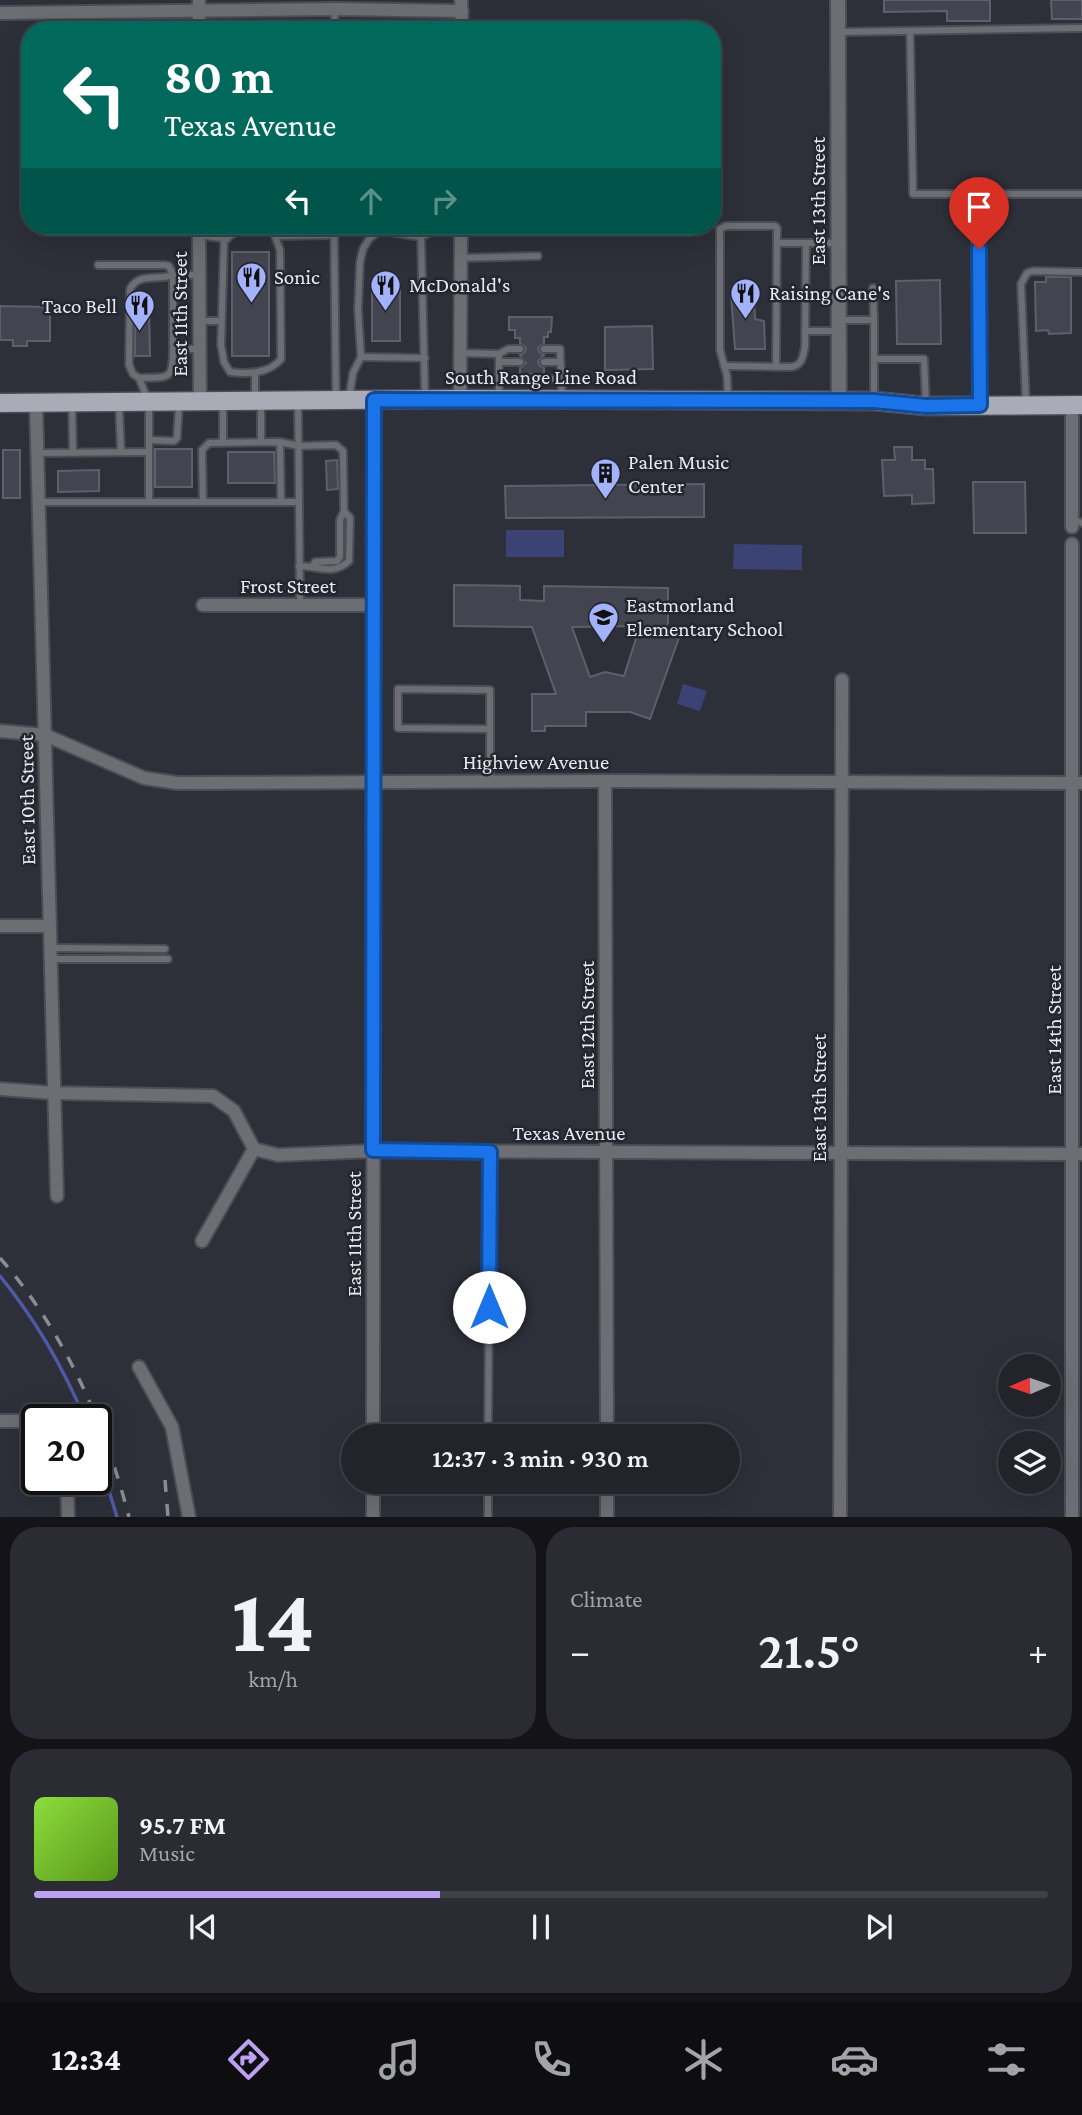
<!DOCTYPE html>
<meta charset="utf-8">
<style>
body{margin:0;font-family:"Crimson Pro",serif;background:#2a2b33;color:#f1f3f6;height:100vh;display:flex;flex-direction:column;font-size:26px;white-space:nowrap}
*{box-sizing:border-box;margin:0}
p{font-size:23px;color:#a2a4a9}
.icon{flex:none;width:38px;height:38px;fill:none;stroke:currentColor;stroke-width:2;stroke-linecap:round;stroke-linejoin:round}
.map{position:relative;height:1517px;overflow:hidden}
.details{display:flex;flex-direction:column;gap:10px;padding:10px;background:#131318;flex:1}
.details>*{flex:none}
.banner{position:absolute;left:21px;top:21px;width:700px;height:214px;border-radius:28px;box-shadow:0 7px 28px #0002,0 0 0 2px #3f4047;background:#00695c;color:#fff;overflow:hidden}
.needle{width:46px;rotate:268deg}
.buttons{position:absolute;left:998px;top:1354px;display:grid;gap:14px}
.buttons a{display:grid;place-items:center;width:63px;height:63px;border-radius:50%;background:#22232b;box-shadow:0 7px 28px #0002,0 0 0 2px #3f4047;font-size:35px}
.speed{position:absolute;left:21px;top:1404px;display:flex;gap:14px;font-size:35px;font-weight:700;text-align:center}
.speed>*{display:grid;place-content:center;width:91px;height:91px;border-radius:50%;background:#22232b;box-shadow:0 7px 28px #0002,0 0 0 2px #3f4047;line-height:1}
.speed .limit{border:4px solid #111;border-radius:10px;background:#fff;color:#111}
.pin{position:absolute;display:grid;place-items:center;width:60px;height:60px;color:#fff;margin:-72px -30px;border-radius:50% 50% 50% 0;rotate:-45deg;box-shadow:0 0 7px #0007}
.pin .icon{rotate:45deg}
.me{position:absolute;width:77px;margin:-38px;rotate:0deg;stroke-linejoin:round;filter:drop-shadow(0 0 5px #0008)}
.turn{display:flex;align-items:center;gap:24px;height:147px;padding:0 28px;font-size:32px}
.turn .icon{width:91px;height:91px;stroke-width:2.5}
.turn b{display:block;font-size:49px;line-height:60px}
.lanes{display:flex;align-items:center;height:66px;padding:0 28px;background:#0003;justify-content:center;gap:35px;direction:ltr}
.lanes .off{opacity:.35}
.big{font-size:52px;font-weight:600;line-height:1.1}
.details .tile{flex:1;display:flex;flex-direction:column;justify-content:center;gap:10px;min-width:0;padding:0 24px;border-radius:28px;background:#2a2b33}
.details .dial{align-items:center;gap:0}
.dial b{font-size:91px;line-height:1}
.song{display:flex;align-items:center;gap:21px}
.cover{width:84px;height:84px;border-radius:10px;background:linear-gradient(135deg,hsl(90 70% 55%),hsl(90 70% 35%))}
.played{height:7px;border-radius:4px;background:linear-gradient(90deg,#bca0f2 40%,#3f4047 40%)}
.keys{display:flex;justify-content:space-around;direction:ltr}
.heat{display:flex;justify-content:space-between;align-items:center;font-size:38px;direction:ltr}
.details .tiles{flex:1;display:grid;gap:10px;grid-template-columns:1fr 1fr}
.tile:last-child{grid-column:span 2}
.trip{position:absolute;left:341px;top:1424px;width:399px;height:70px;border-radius:35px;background:#22232b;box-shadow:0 7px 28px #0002,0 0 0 2px #3f4047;font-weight:600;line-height:70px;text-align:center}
.tabs{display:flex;height:112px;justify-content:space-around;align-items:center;background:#0e0e11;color:#a2a4a9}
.tabs .icon{width:49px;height:49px}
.tabs .active{color:#bca0f2}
.tabs b{font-size:32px;color:#f1f3f6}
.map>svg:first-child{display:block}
.green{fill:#3b4374}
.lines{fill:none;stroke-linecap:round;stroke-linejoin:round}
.stream{stroke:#5059a7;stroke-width:3.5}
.building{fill:#42444f;stroke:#5d606b;stroke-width:2;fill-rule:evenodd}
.service-casing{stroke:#4b4d56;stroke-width:10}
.minor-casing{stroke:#4b4d56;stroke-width:16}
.tertiary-casing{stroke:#4b4d56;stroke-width:18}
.primary-casing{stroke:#4b4d56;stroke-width:21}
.service{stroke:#6d6e73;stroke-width:6}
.minor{stroke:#6d6e73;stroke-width:12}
.tertiary{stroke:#6d6e73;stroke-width:14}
.primary{stroke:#a9abb6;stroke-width:18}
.rail{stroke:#8a8c94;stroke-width:3.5;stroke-dasharray:12 12;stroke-linecap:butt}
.route-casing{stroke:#114b97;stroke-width:18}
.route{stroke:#1a73e8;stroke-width:12}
.labels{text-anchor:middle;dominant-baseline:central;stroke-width:5;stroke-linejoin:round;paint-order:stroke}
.street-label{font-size:21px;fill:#e7e9f0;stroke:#23252f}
.poi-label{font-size:21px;fill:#e7e9f0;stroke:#23252f;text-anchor:start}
</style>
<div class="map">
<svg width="1082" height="1517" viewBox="0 0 1082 1517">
<rect width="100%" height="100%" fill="#2d2f39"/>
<g class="green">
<rect x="506" y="530" width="58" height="27"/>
<polygon points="734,544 802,545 802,570 733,569"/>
<polygon points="683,684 707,691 700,711 677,704"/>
</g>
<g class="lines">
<g class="stream">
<path d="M0 1276C36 1320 63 1367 85 1419"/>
<polyline points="96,1448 117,1517"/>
</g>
</g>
<g class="building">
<polygon points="884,0 990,0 990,21 947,21 947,11 884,12"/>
<polygon points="1051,0 1082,0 1082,19 1052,19"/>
<rect x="232" y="252" width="37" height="104"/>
<polygon points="1046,277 1071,277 1071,333 1049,334 1048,330 1036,331 1035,282 1046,282"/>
<polygon points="940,280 941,344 897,344 896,281"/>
<rect x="372" y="282" width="28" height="59"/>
<polygon points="731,295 754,297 755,319 764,321 765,349 735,349"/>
<polygon points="0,306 50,307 50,341 27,341 27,346 13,346 13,340 0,340"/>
<polygon points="135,309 149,309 150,356 135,356"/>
<polygon points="509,317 552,317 551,332 548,332 548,337 544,337 544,343 538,348 539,352 544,355 538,361 539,365 544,368 544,374 520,374 520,368 526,363 520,355 525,352 526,348 520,343 520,338 515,338 515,330 509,330"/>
<polygon points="652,326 653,369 605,370 605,327"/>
<polygon points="894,447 912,447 912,460 925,460 925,469 933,469 934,503 912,504 912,495 884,496 882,460 895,460"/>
<rect x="155" y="449" width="37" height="38"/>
<rect x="3" y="450" width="17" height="48"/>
<polygon points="228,452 274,452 275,483 228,483"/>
<polygon points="337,460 338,489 327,490 326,461"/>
<polygon points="99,470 99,491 58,492 58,471"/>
<polygon points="973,482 1025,482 1026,533 974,533"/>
<polygon points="704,484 704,517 506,518 505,486"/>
<path d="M454 585 520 586V600L544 601V586L668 588V622L665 630 680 635 650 719 630 712H586V726H545V731H532V694H556L532 627 454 626ZM640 626 624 676 605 672 590 677 572 627Z"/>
</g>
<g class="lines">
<defs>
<g id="service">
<polyline points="334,30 335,9"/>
<polyline points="910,31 913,194 1082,194"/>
<polyline points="839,32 1082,28"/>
<polyline points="334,226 336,399"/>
<path d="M259 229 274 233 280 250 281 359C269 374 248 374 230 372L224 362 221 345 224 242C233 229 244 231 259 229Z"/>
<polyline points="334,230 366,228 421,237 434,230 461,230"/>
<polyline points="199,235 227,239"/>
<polyline points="275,236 334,235"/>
<polyline points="421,237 425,397"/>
<polyline points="777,243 838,243"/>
<polyline points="461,258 538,256"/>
<path d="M98 265H165L169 266 173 275C158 281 139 272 130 289L129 365 133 374 139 378"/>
<polyline points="199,275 173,275 173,349 200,349"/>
<polyline points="873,288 874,320"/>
<polyline points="839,320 874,320 874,398"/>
<polyline points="200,321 221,321"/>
<polyline points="805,331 837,331"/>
<polyline points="544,349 560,349 562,398"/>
<polyline points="461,353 499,354 508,349 520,349"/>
<polyline points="361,357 425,358"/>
<polyline points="875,359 924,359 926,405"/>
<polyline points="499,362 520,362"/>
<polyline points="544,362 560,362"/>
<path d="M724 366 790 367C802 366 803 357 805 347L806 243"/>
<polyline points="499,380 561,379"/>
<polyline points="499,397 499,354"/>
<polyline points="349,398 353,373 361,357 358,310 360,262 363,249 369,239 379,231"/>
<polyline points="728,399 727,376 720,350 720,229 726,226 775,226 777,228 776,367"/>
<polyline points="255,400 255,374"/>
<polyline points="298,403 300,605"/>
<polyline points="1026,403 1021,284 1027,273 1033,271 1082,272"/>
<polyline points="223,404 223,442"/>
<polyline points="261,404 261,442"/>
<polyline points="72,405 73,453"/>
<polyline points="119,405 121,452"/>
<polyline points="149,440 174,441 177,438 179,405"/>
<polyline points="280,442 281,502"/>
<polyline points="37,453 149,452"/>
<polyline points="39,502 299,502"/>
<path d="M149 502V403L139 378C169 377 173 381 173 349"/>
<polyline points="203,502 202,450 209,443 280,442 299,446 336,445 343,451 344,511 340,520 340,557 337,561 315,562 313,566"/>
<polyline points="1072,519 1082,523"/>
<path d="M299 566C320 566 332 576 349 561L350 518 344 511"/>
<polyline points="490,729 398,728 398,689 490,690 490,781"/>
<polyline points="50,948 165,949"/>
<polyline points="50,959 168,959"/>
<polyline points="488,1437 490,1152"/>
<polyline points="488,1517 488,1482"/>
</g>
<g id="minor">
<polyline points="461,0 462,30"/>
<polyline points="0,13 335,9 462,11"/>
<polyline points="199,30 199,0"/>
<polyline points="978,194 980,405"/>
<polyline points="199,226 200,402"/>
<polyline points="460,399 461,226"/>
<polyline points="36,403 57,1196"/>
<polyline points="1072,527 1072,406"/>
<polyline points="203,605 374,605"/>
<polyline points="0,731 45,735 144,778 177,783 605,781 1082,783"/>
<polyline points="605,781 607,1437"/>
<polyline points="0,926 50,926"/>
<polyline points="0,1089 54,1093 213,1096 234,1111 254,1149 278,1155 373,1151 1082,1154"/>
<polyline points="202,1241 254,1149"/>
<polyline points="139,1367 172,1427 189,1517"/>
<polyline points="0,1421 37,1421"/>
<polyline points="373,1437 374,400"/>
<polyline points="67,1479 68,1517"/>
<polyline points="607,1482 607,1517"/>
<polyline points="373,1517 373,1482"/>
<polyline points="840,1517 842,680"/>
<polyline points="1072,1517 1072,544"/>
</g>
<polyline id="tertiary" points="838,0 839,402"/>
<polyline id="primary" points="0,403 460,399 874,401 926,406 1082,405"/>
</defs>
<use href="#service" class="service-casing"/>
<use href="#minor" class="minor-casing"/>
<use href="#tertiary" class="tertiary-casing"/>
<use href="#primary" class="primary-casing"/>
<use href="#service" class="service"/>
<use href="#minor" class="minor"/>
<use href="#tertiary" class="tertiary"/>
<use href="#primary" class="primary"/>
<g class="rail">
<path d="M0 1258C64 1331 105 1424 129 1517"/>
<polyline points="165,1480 168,1517"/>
</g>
</g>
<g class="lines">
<defs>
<polyline id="route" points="489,1307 490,1152 373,1150 374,400 874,401 926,406 980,405 979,249"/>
</defs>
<use href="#route" class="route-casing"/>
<use href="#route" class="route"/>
</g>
<defs>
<symbol id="restaurant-pin" viewBox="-11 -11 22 30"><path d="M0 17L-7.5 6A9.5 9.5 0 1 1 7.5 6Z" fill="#a4b2fc" stroke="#23252f"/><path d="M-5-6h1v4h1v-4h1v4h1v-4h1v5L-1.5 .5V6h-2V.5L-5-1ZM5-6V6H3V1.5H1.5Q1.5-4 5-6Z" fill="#111"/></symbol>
<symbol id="building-pin" viewBox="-11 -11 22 30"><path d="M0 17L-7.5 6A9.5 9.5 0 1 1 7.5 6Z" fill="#a4b2fc" stroke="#23252f"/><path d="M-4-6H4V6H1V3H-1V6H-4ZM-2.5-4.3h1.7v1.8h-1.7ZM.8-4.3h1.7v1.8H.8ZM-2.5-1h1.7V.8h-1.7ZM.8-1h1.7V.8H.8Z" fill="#111"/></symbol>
<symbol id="school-pin" viewBox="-11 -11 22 30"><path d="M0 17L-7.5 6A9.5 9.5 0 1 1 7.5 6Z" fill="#a4b2fc" stroke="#23252f"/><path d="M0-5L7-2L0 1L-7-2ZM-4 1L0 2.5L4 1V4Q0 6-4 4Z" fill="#111"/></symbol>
</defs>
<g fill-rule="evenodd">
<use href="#restaurant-pin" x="234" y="260" width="35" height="47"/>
<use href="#restaurant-pin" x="368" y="268" width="35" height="47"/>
<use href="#restaurant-pin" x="728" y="276" width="35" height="47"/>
<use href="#restaurant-pin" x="122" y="288" width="35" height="47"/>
<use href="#building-pin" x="588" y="456" width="35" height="47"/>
<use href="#school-pin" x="586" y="600" width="35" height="47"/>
</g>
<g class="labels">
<g class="street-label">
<text transform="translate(818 201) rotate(-90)">East 13th Street</text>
<text transform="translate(180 314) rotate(-90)">East 11th Street</text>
<text x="541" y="377">South Range Line Road</text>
<text x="288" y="586">Frost Street</text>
<text x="536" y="762">Highview Avenue</text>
<text transform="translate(27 800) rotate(-91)">East 10th Street</text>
<text transform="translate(587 1025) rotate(-90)">East 12th Street</text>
<text transform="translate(1054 1030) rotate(-90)">East 14th Street</text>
<text transform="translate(819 1098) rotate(-90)">East 13th Street</text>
<text x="569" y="1133">Texas Avenue</text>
<text transform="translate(354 1234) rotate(-90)">East 11th Street</text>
</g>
<g class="poi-label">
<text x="274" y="277">Sonic</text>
<text x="409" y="285">McDonald's</text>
<text x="769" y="293">Raising Cane's</text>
<text x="117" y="306" text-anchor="end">Taco Bell</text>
<text x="628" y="462">Palen Music<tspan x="628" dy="24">Center</tspan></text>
<text x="626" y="605">Eastmorland<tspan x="626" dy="24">Elementary School</tspan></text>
</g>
</g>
</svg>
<div class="buttons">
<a><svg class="needle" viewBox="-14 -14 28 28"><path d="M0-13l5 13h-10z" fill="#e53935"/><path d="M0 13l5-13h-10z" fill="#a2a4a9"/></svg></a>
<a><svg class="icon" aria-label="layers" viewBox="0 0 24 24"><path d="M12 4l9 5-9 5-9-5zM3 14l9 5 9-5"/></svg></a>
</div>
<div class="speed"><div class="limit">20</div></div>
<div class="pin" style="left:979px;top:249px;background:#d93025"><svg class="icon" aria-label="arrive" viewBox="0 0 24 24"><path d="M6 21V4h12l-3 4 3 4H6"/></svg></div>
<svg class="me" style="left:489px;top:1307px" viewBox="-20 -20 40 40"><circle r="19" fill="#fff"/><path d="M0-13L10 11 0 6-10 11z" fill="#1a73e8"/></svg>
<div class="trip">12:37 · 3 min · 930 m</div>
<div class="banner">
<div class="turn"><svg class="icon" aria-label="left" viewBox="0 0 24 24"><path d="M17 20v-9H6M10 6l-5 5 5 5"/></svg><div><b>80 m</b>Texas Avenue</div></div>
<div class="lanes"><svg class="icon" aria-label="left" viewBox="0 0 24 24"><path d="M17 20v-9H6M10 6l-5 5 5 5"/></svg><svg class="icon off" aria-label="ahead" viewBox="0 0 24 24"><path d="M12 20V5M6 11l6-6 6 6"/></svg><svg class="icon off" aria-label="right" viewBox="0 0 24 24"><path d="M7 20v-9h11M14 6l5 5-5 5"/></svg></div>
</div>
</div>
<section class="details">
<div class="tiles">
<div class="tile dial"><b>14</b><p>km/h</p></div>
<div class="tile"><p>Climate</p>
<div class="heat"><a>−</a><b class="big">21.5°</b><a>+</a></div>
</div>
<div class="tile">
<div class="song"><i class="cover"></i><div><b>95.7 FM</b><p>Music</p></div></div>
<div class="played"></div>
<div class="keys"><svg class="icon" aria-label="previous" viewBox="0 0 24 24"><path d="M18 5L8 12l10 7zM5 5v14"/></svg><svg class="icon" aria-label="pause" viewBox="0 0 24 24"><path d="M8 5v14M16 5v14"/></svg><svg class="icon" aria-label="next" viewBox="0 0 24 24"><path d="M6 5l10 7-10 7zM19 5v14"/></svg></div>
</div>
</div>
</section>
<nav class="tabs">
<b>12:34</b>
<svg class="icon active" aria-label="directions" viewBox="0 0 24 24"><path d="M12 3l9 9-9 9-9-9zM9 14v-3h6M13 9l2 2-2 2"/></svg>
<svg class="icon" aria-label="music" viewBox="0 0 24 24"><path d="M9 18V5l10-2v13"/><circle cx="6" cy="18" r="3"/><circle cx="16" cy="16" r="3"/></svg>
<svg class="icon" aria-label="phone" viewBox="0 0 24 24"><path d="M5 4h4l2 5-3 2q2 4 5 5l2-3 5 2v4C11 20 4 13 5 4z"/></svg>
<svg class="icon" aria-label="climate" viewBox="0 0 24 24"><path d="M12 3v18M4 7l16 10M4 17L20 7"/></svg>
<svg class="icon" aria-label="car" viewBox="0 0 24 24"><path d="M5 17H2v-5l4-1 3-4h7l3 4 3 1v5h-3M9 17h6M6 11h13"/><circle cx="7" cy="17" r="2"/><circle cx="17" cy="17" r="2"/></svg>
<svg class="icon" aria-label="filters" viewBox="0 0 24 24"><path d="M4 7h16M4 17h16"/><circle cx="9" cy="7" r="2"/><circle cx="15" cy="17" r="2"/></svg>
</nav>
